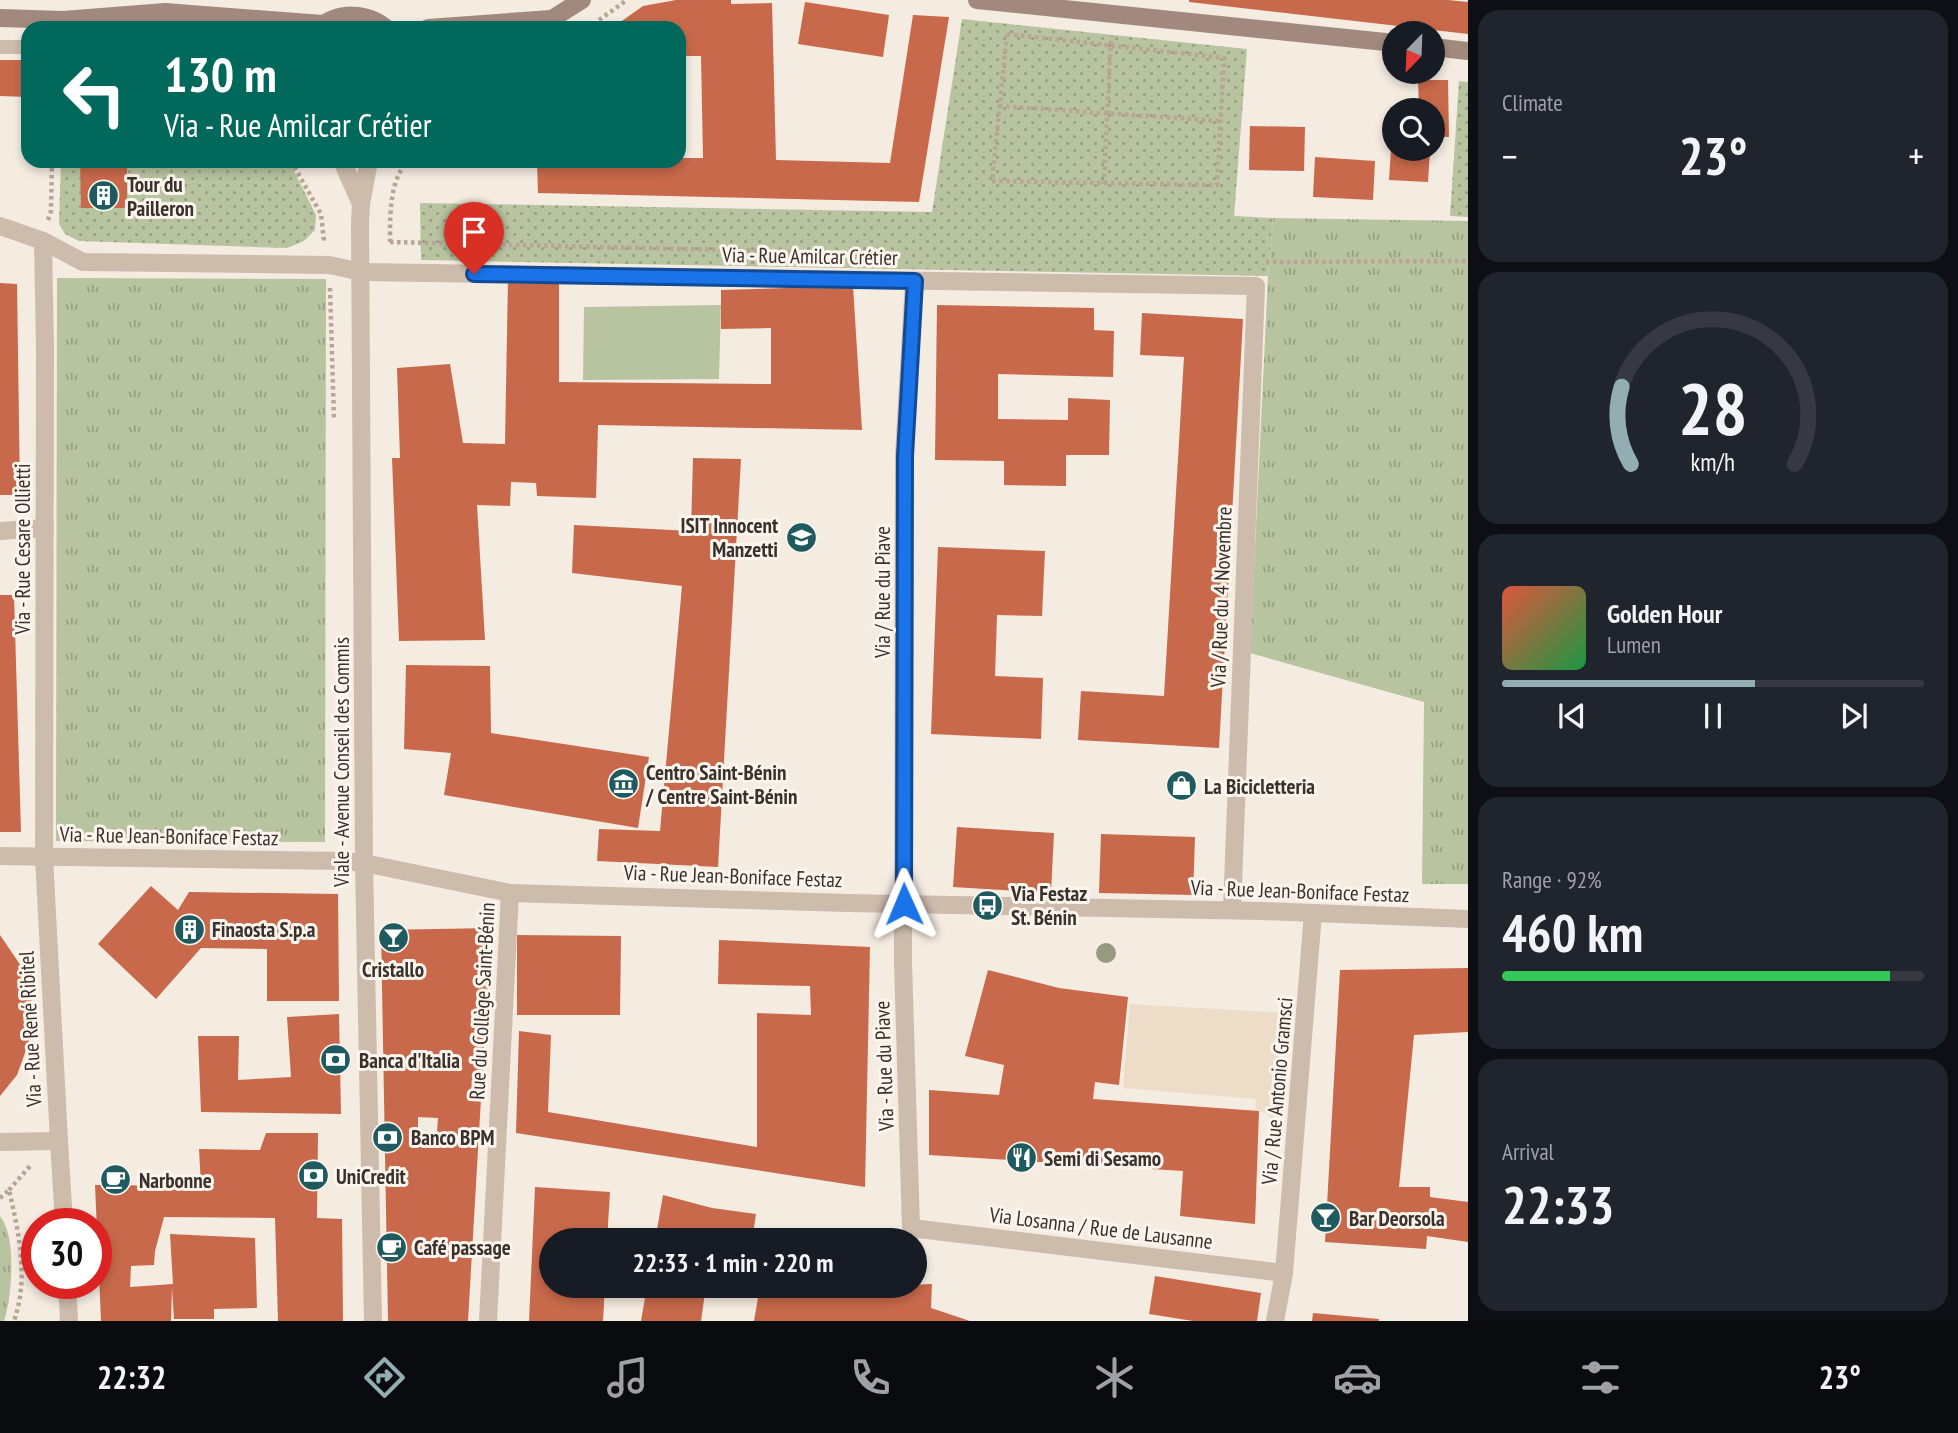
<!DOCTYPE html>
<meta charset="utf-8">
<style>
body{margin:0;font-family:"PT Sans Narrow",sans-serif;background:#20242c;color:#f1f3f6;height:100vh;display:flex;flex-direction:column;font-size:26px;white-space:nowrap}
*{box-sizing:border-box;margin:0}
p{font-size:23px;color:#9ea1a6}
.icon{flex:none;width:38px;height:38px;fill:none;stroke:currentColor;stroke-width:2;stroke-linecap:round;stroke-linejoin:round}
.map{position:relative;flex:1;overflow:hidden}
.sheet{display:flex;flex-direction:column;gap:10px;padding:10px;background:#0d0f14;width:490px}
.sheet>*{flex:none}
.hud{position:absolute;left:21px;top:21px;width:665px;height:147px;border-radius:21px;box-shadow:0 4px 10px #0003;background:#00695c;color:#fff;overflow:hidden}
.needle{width:46px;rotate:203deg}
.controls{position:absolute;left:1382px;top:21px;display:grid;gap:14px}
.controls a{display:grid;place-items:center;width:63px;height:63px;border-radius:50%;background:#171b24;box-shadow:0 4px 10px #0003;font-size:35px}
.speed{position:absolute;left:21px;top:1208px;display:flex;gap:14px;font-size:35px;font-weight:700;text-align:center}
.speed>*{display:grid;place-content:center;width:91px;height:91px;border-radius:50%;background:#171b24;box-shadow:0 4px 10px #0003;line-height:1}
.speed .limit{border:10px solid #d22;background:#fff;color:#111}
.pin{position:absolute;display:grid;place-items:center;width:60px;height:60px;color:#fff;margin:-72px -30px;border-radius:50% 50% 50% 0;rotate:-45deg;box-shadow:0 0 7px #0007}
.pin .icon{rotate:45deg}
.me{position:absolute;width:77px;margin:-38px;rotate:359deg;stroke-linejoin:round;filter:drop-shadow(0 0 5px #0008)}
.turn{display:flex;align-items:center;gap:24px;height:147px;padding:0 28px;font-size:32px}
.turn .icon{width:91px;height:91px;stroke-width:2.5}
.turn b{display:block;font-size:49px;line-height:60px}
.big{font-size:52px;font-weight:800;line-height:1.1}
.sheet .card{flex:1;display:flex;flex-direction:column;justify-content:center;gap:10px;min-width:0;padding:0 24px;border-radius:21px;background:#20242c}
.sheet .dial{align-items:center;gap:0}
.dial svg{height:182px;overflow:visible;fill:none;stroke:#363941;stroke-width:7;stroke-linecap:round;text-anchor:middle}
.dial text{fill:#f1f3f6;stroke:none}
.song{display:flex;align-items:center;gap:21px}
.cover{width:84px;height:84px;border-radius:10px;background:linear-gradient(135deg,hsl(10 70% 55%),hsl(140 70% 35%))}
.played{height:7px;border-radius:4px;background:linear-gradient(90deg,#92aeb2 60%,#363941 60%)}
.keys{display:flex;justify-content:space-around;direction:ltr}
.heat{display:flex;justify-content:space-between;align-items:center;font-size:38px;direction:ltr}
.charge{height:10px;border-radius:5px;background:linear-gradient(90deg,#34c759 92%,#363941 0)}
.trip{position:absolute;left:539px;top:1228px;width:388px;height:70px;border-radius:35px;background:#171b24;box-shadow:0 4px 10px #0003;font-weight:800;line-height:70px;text-align:center}
.menu{display:flex;height:112px;justify-content:space-around;align-items:center;background:#090b0e;color:#9ea1a6}
.menu .icon{width:49px;height:49px}
.menu .on{color:#92aeb2}
.menu b{font-size:32px;color:#f1f3f6}
main{display:flex;flex:1;min-height:0}
.map>svg:first-child{display:block}
.grass{fill:url(#grass-tufts)}
.garden{fill:url(#garden-dots)}
.pitch{fill:#b8c4a0}
.plaza{fill:#ecdcc8}
.building{fill:#c8694b;fill-rule:evenodd}
.lines{fill:none;stroke-linecap:round;stroke-linejoin:round}
.path{stroke:#b9a596;stroke-width:4.5;stroke-dasharray:3.5 3.5;stroke-linecap:butt}
.lane{stroke:#cdbbac;stroke-width:14}
.street{stroke:#cdbbac;stroke-width:18}
.secondary{stroke:#a18a7d;stroke-width:18}
.tree{fill:#969b7f}
.route-casing{stroke:#114b97;stroke-width:18}
.route{stroke:#1a73e8;stroke-width:12}
.labels{text-anchor:middle;dominant-baseline:central;stroke-width:6;stroke-linejoin:round;paint-order:stroke}
.poi-label{font-size:21px;font-weight:bold;fill:#3b302b;stroke:#fbf5ee;text-anchor:start}
.street-label{font-size:21px;fill:#3b302b;stroke:#fbf5ee}
</style>
<main>
<div class="map">
<svg width="1468" height="1321" viewBox="0 0 1468 1321">
<defs>
<pattern id="grass-tufts" width="24" height="20" patternUnits="userSpaceOnUse" patternTransform="scale(1.75)"><rect width="24" height="20" fill="#b8c4a0"/><path d="M3 7l-1-3M5 7V3M7 7l1-3M15 17l-1-3M17 17v-4M19 17l1-3" fill="none" stroke="#97a083"/></pattern>
<pattern id="garden-dots" width="8" height="8" patternUnits="userSpaceOnUse" patternTransform="scale(1.75)"><rect width="8" height="8" fill="#b8c4a0"/><path d="M2 2h.1M6 6h.1" fill="none" stroke="#97a083" stroke-width="1.8" stroke-linecap="round"/></pattern>
</defs>
<rect width="100%" height="100%" fill="#f4ebe1"/>
<g class="grass">
<polygon points="1273,218 1468,221 1468,884 1422,884 1424,702 1250,653 1268,276"/>
<polygon points="57,278 326,279 325,842 56,841"/>
<path d="M0 1216C17 1237 12 1297 4 1321H0Z"/>
</g>
<g class="garden">
<polygon points="962,19 1247,49 1234,216 1273,218 1268,276 421,260 420,203 932,212"/>
<polygon points="1459,81 1468,82 1468,217 1450,216"/>
<polygon points="61,161 289,161 316,215 315,230 304,241 287,248 79,241 65,234 59,224"/>
</g>
<polygon class="pitch" points="721,305 719,379 583,380 584,307"/>
<polygon class="plaza" points="1130,1004 1287,1013 1282,1123 1269,1122 1270,1115 1255,1109 1256,1099 1123,1088"/>
<g class="building">
<polygon points="676,0 731,0 731,4 772,3 776,160 890,163 913,15 949,17 919,202 538,193 537,161 679,161 679,158 703,158 701,56 679,56 679,28 612,28 643,6"/>
<polygon points="1189,0 1448,0 1468,2 1468,34 1189,2"/>
<polygon points="805,2 889,15 883,57 798,44"/>
<polygon points="0,60 28,60 28,97 0,96"/>
<polygon points="1418,80 1448,80 1449,137 1433,137 1433,110 1419,110"/>
<polygon points="1250,126 1305,127 1304,171 1249,170"/>
<polygon points="1391,149 1430,151 1428,182 1389,180"/>
<polygon points="1315,157 1375,161 1373,200 1313,197"/>
<polygon points="80,161 127,161 127,208 81,208"/>
<polygon points="508,278 559,278 559,382 771,384 771,328 721,329 721,290 853,286 862,430 598,425 596,498 537,496 536,483 511,482 510,506 477,505 485,640 399,641 392,458 400,458 397,368 450,364 463,443 505,444"/>
<polygon points="0,283 17,284 20,495 0,495"/>
<polygon points="937,305 1094,308 1094,330 1114,331 1113,377 998,374 998,419 1068,420 1068,398 1110,400 1109,455 1066,455 1066,486 1004,485 1004,461 935,460"/>
<polygon points="1142,313 1243,319 1219,748 1078,740 1081,691 1164,696 1184,357 1140,355"/>
<polygon points="693,458 741,459 718,867 597,861 599,829 660,831 682,586 572,573 574,525 691,531"/>
<polygon points="938,547 1045,551 1042,616 997,615 995,676 1043,678 1041,739 931,734"/>
<polygon points="0,595 14,595 21,832 0,832"/>
<polygon points="406,665 490,666 491,733 649,757 638,828 444,795 451,753 404,749"/>
<polygon points="957,827 1054,833 1051,893 953,887"/>
<polygon points="1101,834 1195,837 1193,895 1099,893"/>
<polygon points="151,886 178,910 189,892 338,894 339,1001 267,1001 267,949 201,948 156,999 98,944"/>
<path d="M491 928 468 1321H388L381 930ZM418 1117 438 1118 436 1146 418 1143Z"/>
<polygon points="0,935 21,966 32,1002 30,1039 17,1075 0,1096"/>
<polygon points="517,935 621,936 620,1015 517,1015"/>
<polygon points="719,940 870,947 865,1187 516,1133 519,1031 551,1035 548,1112 757,1147 757,1013 811,1015 810,986 718,984"/>
<polygon points="1468,968 1468,1032 1414,1035 1399,1187 1430,1187 1430,1197 1468,1202 1468,1242 1427,1236 1426,1249 1325,1242 1340,970"/>
<polygon points="988,970 1059,988 1128,997 1119,1085 1095,1082 1093,1099 1259,1111 1255,1224 1180,1216 1183,1171 929,1155 929,1090 999,1095 1004,1065 965,1056"/>
<polygon points="339,1014 341,1114 201,1112 198,1036 239,1036 238,1080 291,1077 287,1017"/>
<polygon points="266,1133 318,1133 317,1218 342,1219 343,1321 278,1321 275,1218 164,1217 155,1251 154,1265 131,1266 130,1287 173,1284 170,1234 255,1238 257,1308 214,1309 214,1319 174,1319 172,1288 171,1321 101,1321 95,1185 201,1186 199,1149 260,1150"/>
<polygon points="535,1187 610,1192 607,1241 551,1241 551,1286 605,1286 603,1321 529,1321"/>
<polygon points="663,1195 712,1208 756,1214 752,1241 655,1241"/>
<polygon points="1155,1276 1261,1293 1257,1321 1193,1321 1149,1314"/>
<polygon points="932,1284 931,1308 970,1321 754,1321 759,1292"/>
<polygon points="647,1286 706,1286 701,1321 641,1321"/>
<polygon points="1313,1313 1379,1319 1379,1321 1312,1321"/>
</g>
<g class="lines">
<g class="path">
<polyline points="599,20 627,0"/>
<polygon points="1007,34 1224,58 1217,185 992,181"/>
<polyline points="999,106 1221,121"/>
<polyline points="291,161 321,214 324,241"/>
<polyline points="1104,184 1111,36"/>
<polyline points="48,220 51,211 52,161"/>
<polyline points="390,242 816,252"/>
<path d="M390 242C390 218 389 177 409 161"/>
<polyline points="1266,262 1468,261"/>
<polyline points="330,288 334,419"/>
<polyline points="9,1190 31,1165"/>
<path d="M0 1198 9 1190C19 1233 29 1278 14 1321"/>
</g>
<polyline class="lane" points="0,47 28,47"/>
<g class="street">
<polyline points="342,161 361,204"/>
<polyline points="369,161 361,204 360,223 364,863 373,1321"/>
<polyline points="0,226 43,241 83,262 329,265 362,272 1256,286 1232,910"/>
<polyline points="914,281 904,456 903,962 911,1228 1284,1273"/>
<polyline points="0,531 45,528"/>
<polyline points="0,856 344,861 364,863 510,893 847,903 1261,911 1468,919"/>
<polyline points="59,1141 64,1223"/>
<polyline points="0,1142 59,1141 44,857 45,349 43,241"/>
<polyline points="67,1283 69,1321"/>
<polyline points="488,1321 510,893"/>
<polyline points="1275,1321 1284,1273 1313,913"/>
</g>
<g class="secondary">
<polyline points="977,0 1395,43"/>
<polyline points="0,18 63,20 165,12 323,24"/>
<polyline points="544,24 582,0"/>
<path d="M319 28C338 11 367 12 386 28"/>
<polyline points="428,28 551,19"/>
<polyline points="1433,47 1468,51"/>
</g>
</g>
<circle class="tree" cx="1106" cy="953" r="10"/>
<g class="lines">
<defs>
<polyline id="route" points="474,274 915,281 905,456 904,904"/>
</defs>
<use href="#route" class="route-casing"/>
<use href="#route" class="route"/>
</g>
<defs>
<symbol id="building-disc" viewBox="-11 -11 22 22"><circle r="9.5" fill="#1f5a5e" stroke="#fbf5ee"/><path d="M-4-6H4V6H1V3H-1V6H-4ZM-2.5-4.3h1.7v1.8h-1.7ZM.8-4.3h1.7v1.8H.8ZM-2.5-1h1.7V.8h-1.7ZM.8-1h1.7V.8H.8Z" fill="#fff"/></symbol>
<symbol id="school-disc" viewBox="-11 -11 22 22"><circle r="9.5" fill="#1f5a5e" stroke="#fbf5ee"/><path d="M0-5L7-2L0 1L-7-2ZM-4 1L0 2.5L4 1V4Q0 6-4 4Z" fill="#fff"/></symbol>
<symbol id="museum-disc" viewBox="-11 -11 22 22"><circle r="9.5" fill="#1f5a5e" stroke="#fbf5ee"/><path d="M0-6L6-3V-2H-6V-3ZM-5-1h2V3h-2ZM-1-1h2V3h-2ZM3-1h2V3H3ZM-6 4H6V6H-6Z" fill="#fff"/></symbol>
<symbol id="shop-disc" viewBox="-11 -11 22 22"><circle r="9.5" fill="#1f5a5e" stroke="#fbf5ee"/><path d="M-5-2.5h2.3a2.7 3.5 0 0 1 5.4 0H5L5.5 6h-11ZM-1.5-2.5h3a1.5 2.3 0 0 0-3 0Z" fill="#fff"/></symbol>
<symbol id="bus-disc" viewBox="-11 -11 22 22"><circle r="9.5" fill="#1f5a5e" stroke="#fbf5ee"/><path d="M-5-6H5V4H4V6H2V4H-2V6H-4V4H-5ZM-3.5-4V0h7V-4ZM-3.5 1.2v1.5H-2V1.2ZM2 1.2v1.5H3.5V1.2Z" fill="#fff"/></symbol>
<symbol id="bar-disc" viewBox="-11 -11 22 22"><circle r="9.5" fill="#1f5a5e" stroke="#fbf5ee"/><path d="M-6-5H6L.8 .8V4.5H3.5V6h-7V4.5H-.8V.8Z" fill="#fff"/></symbol>
<symbol id="bank-disc" viewBox="-11 -11 22 22"><circle r="9.5" fill="#1f5a5e" stroke="#fbf5ee"/><path d="M-6-4H6V4H-6ZM0-2.3a2.3 2.3 0 1 0 0 4.6a2.3 2.3 0 1 0 0-4.6Z" fill="#fff"/></symbol>
<symbol id="restaurant-disc" viewBox="-11 -11 22 22"><circle r="9.5" fill="#1f5a5e" stroke="#fbf5ee"/><path d="M-5-6h1v4h1v-4h1v4h1v-4h1v5L-1.5 .5V6h-2V.5L-5-1ZM5-6V6H3V1.5H1.5Q1.5-4 5-6Z" fill="#fff"/></symbol>
<symbol id="cafe-disc" viewBox="-11 -11 22 22"><circle r="9.5" fill="#1f5a5e" stroke="#fbf5ee"/><path d="M-5.5-4.5H6V0H3Q3 3.5 0 3.5H-2.5Q-5.5 3.5-5.5 0ZM3-3.2v2h1.7v-2ZM-6 4.5H4V6H-6Z" fill="#fff"/></symbol>
</defs>
<g fill-rule="evenodd">
<use href="#building-disc" x="86" y="178" width="35" height="35"/>
<use href="#school-disc" x="784" y="520" width="35" height="35"/>
<use href="#museum-disc" x="606" y="766" width="35" height="35"/>
<use href="#shop-disc" x="1164" y="768" width="35" height="35"/>
<use href="#bus-disc" x="970" y="888" width="35" height="35"/>
<use href="#building-disc" x="172" y="912" width="35" height="35"/>
<use href="#bar-disc" x="376" y="920" width="35" height="35"/>
<use href="#bank-disc" x="318" y="1042" width="35" height="35"/>
<use href="#bank-disc" x="370" y="1120" width="35" height="35"/>
<use href="#restaurant-disc" x="1004" y="1140" width="35" height="35"/>
<use href="#bank-disc" x="296" y="1158" width="35" height="35"/>
<use href="#cafe-disc" x="98" y="1162" width="35" height="35"/>
<use href="#bar-disc" x="1308" y="1200" width="35" height="35"/>
<use href="#cafe-disc" x="374" y="1230" width="35" height="35"/>
</g>
<g class="labels">
<g class="poi-label">
<text x="127" y="184">Tour du<tspan x="127" dy="24">Pailleron</tspan></text>
<text x="778" y="525" text-anchor="end">ISIT Innocent<tspan x="778" dy="24">Manzetti</tspan></text>
<text x="646" y="772">Centro Saint-Bénin<tspan x="646" dy="24">/ Centre Saint-Bénin</tspan></text>
<text x="1204" y="786">La Bicicletteria</text>
<text x="1011" y="893">Via Festaz<tspan x="1011" dy="24">St. Bénin</tspan></text>
<text x="212" y="929">Finaosta S.p.a</text>
<text x="393" y="969" text-anchor="middle">Cristallo</text>
<text x="359" y="1060">Banca d'Italia</text>
<text x="411" y="1137">Banco BPM</text>
<text x="1044" y="1158">Semi di Sesamo</text>
<text x="336" y="1176">UniCredit</text>
<text x="139" y="1180">Narbonne</text>
<text x="1349" y="1218">Bar Deorsola</text>
<text x="414" y="1247">Café passage</text>
</g>
<g class="street-label">
<text transform="translate(810 256) rotate(1)">Via - Rue Amilcar Crétier</text>
<text transform="translate(22 549) rotate(-90)">Via - Rue Cesare Ollietti</text>
<text transform="translate(882 592) rotate(-90)">Via / Rue du Piave</text>
<text transform="translate(1221 597) rotate(-88)">Via / Rue du 4 Novembre</text>
<text transform="translate(341 762) rotate(-90)">Viale - Avenue Conseil des Commis</text>
<text transform="translate(169 836) rotate(1)">Via - Rue Jean-Boniface Festaz</text>
<text transform="translate(733 876) rotate(2)">Via - Rue Jean-Boniface Festaz</text>
<text transform="translate(1300 891) rotate(2)">Via - Rue Jean-Boniface Festaz</text>
<text transform="translate(482 1001) rotate(-87)">Rue du Collège Saint-Bénin</text>
<text transform="translate(30 1029) rotate(-93)">Via - Rue René Ribitel</text>
<text transform="translate(884 1066) rotate(-92)">Via - Rue du Piave</text>
<text transform="translate(1277 1091) rotate(-85)">Via / Rue Antonio Gramsci</text>
<text transform="translate(1101 1228) rotate(7)">Via Losanna / Rue de Lausanne</text>
</g>
</g>
</svg>
<div class="controls">
<a><svg class="needle" viewBox="-14 -14 28 28"><path d="M0-13l5 13h-10z" fill="#e53935"/><path d="M0 13l5-13h-10z" fill="#9ea1a6"/></svg></a>
<a><svg class="icon" aria-label="search" viewBox="0 0 24 24"><circle cx="10" cy="10" r="6"/><path d="M15 15l6 6"/></svg></a>
</div>
<div class="speed"><div class="limit">30</div></div>
<div class="pin" style="left:474px;top:274px;background:#d93025"><svg class="icon" aria-label="arrive" viewBox="0 0 24 24"><path d="M6 21V4h12l-3 4 3 4H6"/></svg></div>
<svg class="me" style="left:904px;top:904px" viewBox="-20 -20 40 40"><path d="M0-17L14 15 0 8-14 15z" fill="#1a73e8" stroke="#fff" stroke-width="4"/></svg>
<div class="trip">22:33 · 1 min · 220 m</div>
<div class="hud">
<div class="turn"><svg class="icon" aria-label="left" viewBox="0 0 24 24"><path d="M17 20v-9H6M10 6l-5 5 5 5"/></svg><div><b>130 m</b>Via - Rue Amilcar Crétier</div></div>
</div>
</div>
<section class="sheet">
<div class="card"><p>Climate</p>
<div class="heat"><a>−</a><b class="big">23°</b><a>+</a></div>
</div>
<div class="card dial"><svg viewBox="0 0 100 80">
<path d="M14 69A42 42 0 1 1 86 69"/>
<path d="M14 69A42 42 0 0 1 10 35" stroke="#92aeb2"/>
<text x="50" y="56" font-size="32" font-weight="700">28</text>
<text x="50" y="72" font-size="11">km/h</text>
</svg></div>
<div class="card">
<div class="song"><i class="cover"></i><div><b>Golden Hour</b><p>Lumen</p></div></div>
<div class="played"></div>
<div class="keys"><svg class="icon" aria-label="previous" viewBox="0 0 24 24"><path d="M18 5L8 12l10 7zM5 5v14"/></svg><svg class="icon" aria-label="pause" viewBox="0 0 24 24"><path d="M8 5v14M16 5v14"/></svg><svg class="icon" aria-label="next" viewBox="0 0 24 24"><path d="M6 5l10 7-10 7zM19 5v14"/></svg></div>
</div>
<div class="card"><p>Range · 92%</p><b class="big">460 km</b><div class="charge"></div></div>
<div class="card"><p>Arrival</p><b class="big">22:33</b></div>
</section>
</main>
<nav class="menu">
<b>22:32</b>
<svg class="icon on" aria-label="directions" viewBox="0 0 24 24"><path d="M12 3l9 9-9 9-9-9zM9 14v-3h6M13 9l2 2-2 2"/></svg>
<svg class="icon" aria-label="music" viewBox="0 0 24 24"><path d="M9 18V5l10-2v13"/><circle cx="6" cy="18" r="3"/><circle cx="16" cy="16" r="3"/></svg>
<svg class="icon" aria-label="phone" viewBox="0 0 24 24"><path d="M5 4h4l2 5-3 2q2 4 5 5l2-3 5 2v4C11 20 4 13 5 4z"/></svg>
<svg class="icon" aria-label="climate" viewBox="0 0 24 24"><path d="M12 3v18M4 7l16 10M4 17L20 7"/></svg>
<svg class="icon" aria-label="car" viewBox="0 0 24 24"><path d="M5 17H2v-5l4-1 3-4h7l3 4 3 1v5h-3M9 17h6M6 11h13"/><circle cx="7" cy="17" r="2"/><circle cx="17" cy="17" r="2"/></svg>
<svg class="icon" aria-label="filters" viewBox="0 0 24 24"><path d="M4 7h16M4 17h16"/><circle cx="9" cy="7" r="2"/><circle cx="15" cy="17" r="2"/></svg>
<b>23°</b>
</nav>
